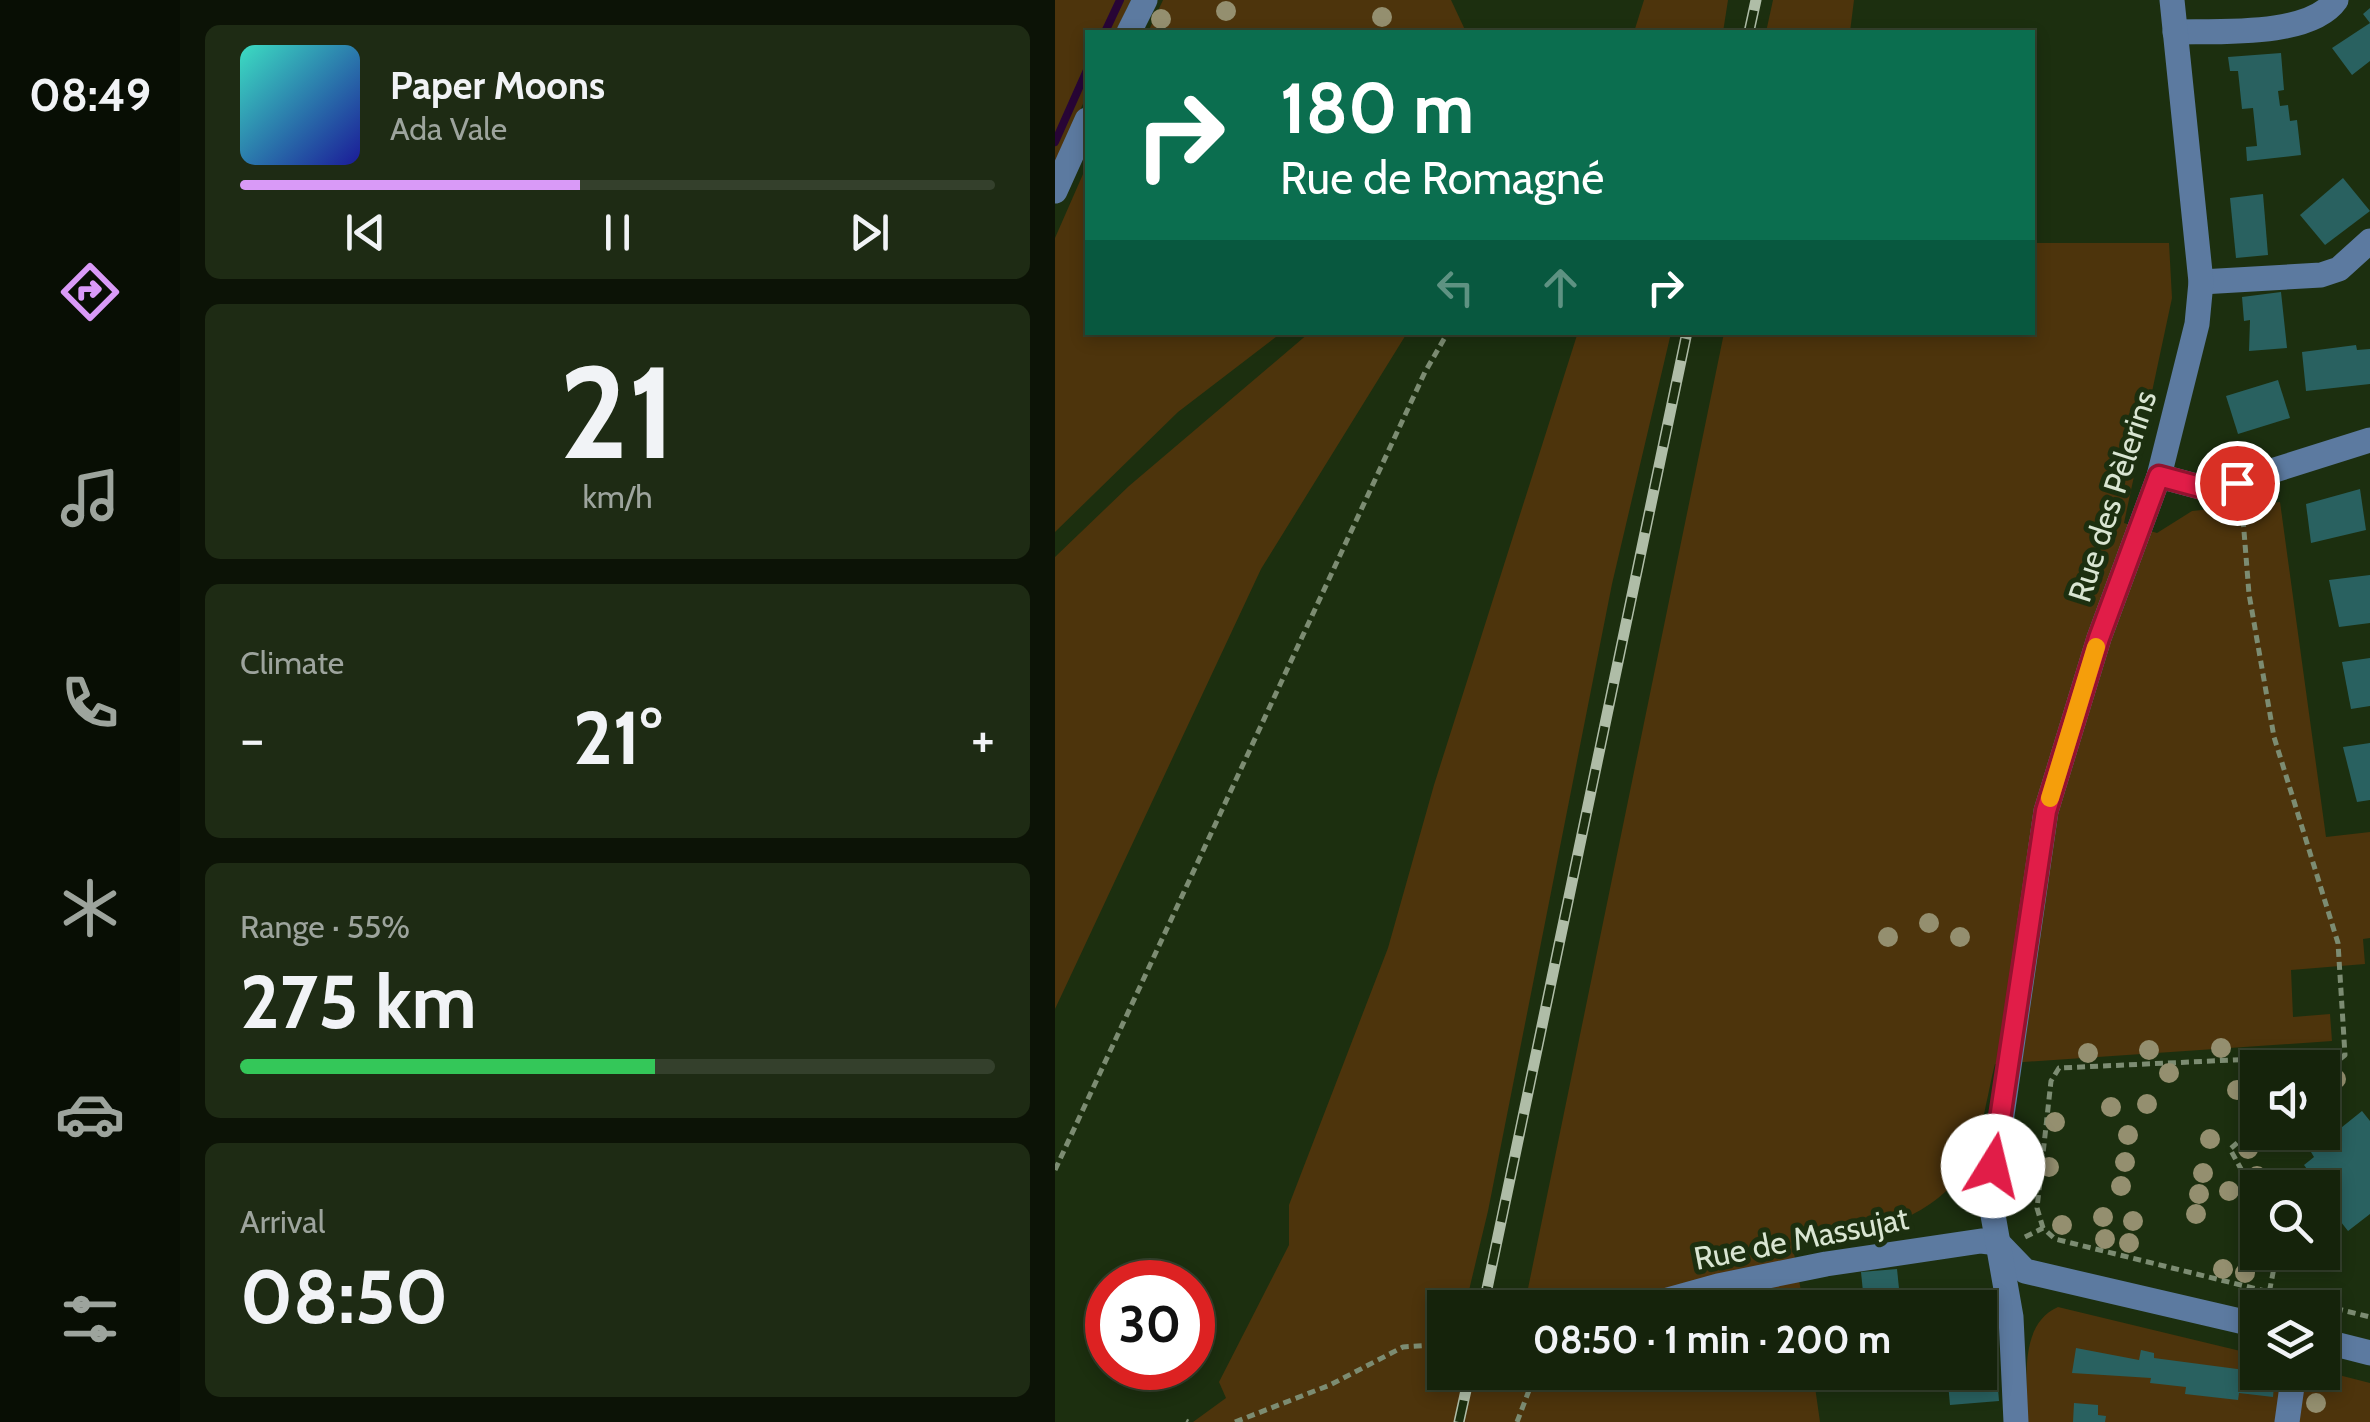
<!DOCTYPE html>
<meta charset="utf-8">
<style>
body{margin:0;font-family:Cabin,sans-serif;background:#1e2b14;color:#f1f3f6;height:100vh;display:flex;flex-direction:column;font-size:38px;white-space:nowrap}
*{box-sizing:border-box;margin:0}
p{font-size:32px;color:#9da49d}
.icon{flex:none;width:55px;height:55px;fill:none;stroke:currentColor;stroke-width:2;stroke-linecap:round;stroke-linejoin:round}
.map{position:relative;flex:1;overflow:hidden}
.sheet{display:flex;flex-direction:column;gap:25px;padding:25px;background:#0c1306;width:875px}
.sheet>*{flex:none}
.hud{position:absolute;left:30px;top:30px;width:950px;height:305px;border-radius:0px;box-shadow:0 5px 15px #0003,0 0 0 2px #34402c;background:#0b6e4f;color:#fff;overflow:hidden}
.controls{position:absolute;left:1185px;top:1050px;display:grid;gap:20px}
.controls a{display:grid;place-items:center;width:100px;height:100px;border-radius:0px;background:#15230b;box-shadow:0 5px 15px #0003,0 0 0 2px #34402c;font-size:50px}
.speed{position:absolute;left:30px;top:1260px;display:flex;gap:20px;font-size:50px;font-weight:700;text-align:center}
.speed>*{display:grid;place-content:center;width:130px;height:130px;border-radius:50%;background:#15230b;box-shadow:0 5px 15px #0003,0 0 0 2px #34402c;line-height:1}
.speed .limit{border:15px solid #d22;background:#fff;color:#111}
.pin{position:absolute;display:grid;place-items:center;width:85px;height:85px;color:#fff;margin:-42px;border:5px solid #fff;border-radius:50%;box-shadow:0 2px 10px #0007}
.me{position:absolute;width:110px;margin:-55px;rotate:9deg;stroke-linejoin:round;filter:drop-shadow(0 0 8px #0008)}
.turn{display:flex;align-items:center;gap:35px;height:210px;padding:0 30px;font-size:45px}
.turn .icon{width:130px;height:130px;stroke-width:2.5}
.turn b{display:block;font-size:70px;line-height:85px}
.lanes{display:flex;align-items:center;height:95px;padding:0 30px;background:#0003;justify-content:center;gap:50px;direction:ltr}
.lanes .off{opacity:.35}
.big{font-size:75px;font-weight:700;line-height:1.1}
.sheet .card{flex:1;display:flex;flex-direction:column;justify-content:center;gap:15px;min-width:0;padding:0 35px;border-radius:15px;background:#1e2b14}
.sheet .dial{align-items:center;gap:0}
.dial b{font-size:130px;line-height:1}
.song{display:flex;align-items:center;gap:30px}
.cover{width:120px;height:120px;border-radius:15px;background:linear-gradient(135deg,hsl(170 70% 55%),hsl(240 70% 35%))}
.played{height:10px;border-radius:5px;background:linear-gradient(90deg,#d99af7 45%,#34402c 45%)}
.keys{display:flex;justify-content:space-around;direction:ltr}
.heat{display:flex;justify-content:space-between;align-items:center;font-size:55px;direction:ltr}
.charge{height:15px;border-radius:8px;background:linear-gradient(90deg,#34c759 55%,#34402c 0)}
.trip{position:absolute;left:372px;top:1290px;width:570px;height:100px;border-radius:0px;background:#15230b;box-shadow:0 5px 15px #0003,0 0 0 2px #34402c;font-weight:700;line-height:100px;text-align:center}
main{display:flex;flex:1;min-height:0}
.tabs{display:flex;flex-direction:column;width:180px;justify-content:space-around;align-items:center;background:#080e04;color:#9da49d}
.tabs .icon{width:70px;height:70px}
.tabs .on{color:#d99af7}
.tabs b{font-size:45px;color:#f1f3f6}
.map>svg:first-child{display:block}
.green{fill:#4d340c}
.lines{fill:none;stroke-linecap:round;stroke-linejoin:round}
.stream{stroke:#280536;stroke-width:8}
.building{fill:#296160}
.path{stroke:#7c8c72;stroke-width:5;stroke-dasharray:8 5;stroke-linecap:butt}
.minor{stroke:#5c7aa0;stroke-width:25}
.rail-casing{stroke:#afbda7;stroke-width:11}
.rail{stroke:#1c2f0f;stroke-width:8;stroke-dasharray:22;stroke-linecap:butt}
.tree{fill:#948f6f}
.route-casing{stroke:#92132f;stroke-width:25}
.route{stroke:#e11d48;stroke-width:18}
.slow{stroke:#f59e0b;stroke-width:18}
.labels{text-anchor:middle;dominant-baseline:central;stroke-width:10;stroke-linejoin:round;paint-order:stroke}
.street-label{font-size:32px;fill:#d9e5d2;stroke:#1c2f0f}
</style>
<main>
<nav class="tabs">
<b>08:49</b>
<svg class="icon on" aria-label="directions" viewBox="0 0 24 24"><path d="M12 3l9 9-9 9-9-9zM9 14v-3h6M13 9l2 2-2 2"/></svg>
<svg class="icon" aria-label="music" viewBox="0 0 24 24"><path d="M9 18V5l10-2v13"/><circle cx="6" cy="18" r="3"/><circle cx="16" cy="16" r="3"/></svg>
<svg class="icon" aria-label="phone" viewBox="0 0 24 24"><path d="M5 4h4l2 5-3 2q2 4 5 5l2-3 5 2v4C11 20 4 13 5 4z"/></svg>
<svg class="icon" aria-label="climate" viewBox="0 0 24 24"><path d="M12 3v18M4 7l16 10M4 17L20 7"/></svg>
<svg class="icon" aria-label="car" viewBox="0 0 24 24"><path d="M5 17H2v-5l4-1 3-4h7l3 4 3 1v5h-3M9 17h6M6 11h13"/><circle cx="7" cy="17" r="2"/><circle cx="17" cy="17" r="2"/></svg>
<svg class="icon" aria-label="filters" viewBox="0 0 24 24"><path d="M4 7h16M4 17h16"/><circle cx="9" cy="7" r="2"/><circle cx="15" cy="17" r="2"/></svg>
</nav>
<section class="sheet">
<div class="card">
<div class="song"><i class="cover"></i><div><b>Paper Moons</b><p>Ada Vale</p></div></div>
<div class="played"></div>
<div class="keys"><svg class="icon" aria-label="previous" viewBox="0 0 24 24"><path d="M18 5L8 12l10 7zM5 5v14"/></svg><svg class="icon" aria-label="pause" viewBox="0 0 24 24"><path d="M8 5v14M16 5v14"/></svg><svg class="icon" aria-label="next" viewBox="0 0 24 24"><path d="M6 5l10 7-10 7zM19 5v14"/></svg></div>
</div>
<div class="card dial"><b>21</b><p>km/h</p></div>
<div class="card"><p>Climate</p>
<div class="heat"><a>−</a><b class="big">21°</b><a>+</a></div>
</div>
<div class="card"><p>Range · 55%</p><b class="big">275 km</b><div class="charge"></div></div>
<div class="card"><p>Arrival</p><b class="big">08:50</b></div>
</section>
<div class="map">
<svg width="1315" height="1422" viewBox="0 0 1315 1422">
<rect width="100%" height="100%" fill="#1c2f0f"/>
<g class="green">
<polygon points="0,0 76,0 61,32 32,32 32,95 0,165"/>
<polygon points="108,0 396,0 411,32 93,32"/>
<polygon points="589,0 673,0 668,32 579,32"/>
<polygon points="718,0 799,0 795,32 711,32"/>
<polygon points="32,165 32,332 226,333 123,412 0,532 0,238"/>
<path d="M978 243H1114L1117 298 1069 523 1102 533 1137 511 1225 502 1271 837 1315 832V938L1308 939 1310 964 1236 970 1238 1017 1275 1014 1277 1041 940 1064C933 1090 925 1148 910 1169 871 1226 800 1236 738 1248L749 1307 469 1308 669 333 978 332Z"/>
<polygon points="523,332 616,333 557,584 433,1211 410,1307 390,1308 390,1372 758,1373 765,1422 138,1422 171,1398 164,1382 234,1245 234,1205 333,948 379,785"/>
<polygon points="254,333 352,333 206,569 0,1009 0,557 74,486"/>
<path d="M1003 1307 1202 1355V1372L1268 1371 1315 1383V1422H972C973 1385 962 1325 1003 1307Z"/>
</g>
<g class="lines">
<g class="stream">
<polyline points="50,32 65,0"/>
<polyline points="0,142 32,70"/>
</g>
</g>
<g class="building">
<polygon points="1315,8 1315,61 1297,75 1277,48 1315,23 1308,14"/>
<polygon points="1226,53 1229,90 1223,91 1225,106 1233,105 1235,121 1242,120 1246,155 1192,161 1191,147 1202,146 1198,108 1187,109 1183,71 1175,71 1173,57"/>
<polygon points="1288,178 1315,211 1270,245 1245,215"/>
<polygon points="1208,194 1213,255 1181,258 1175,198"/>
<polygon points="1226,292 1232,348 1194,351 1195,320 1189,321 1187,297"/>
<polygon points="1301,345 1302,350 1315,349 1315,384 1251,391 1247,352"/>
<polygon points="1223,380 1235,418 1183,434 1171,396"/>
<polygon points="1305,489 1311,530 1256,543 1251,504"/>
<polygon points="1315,575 1315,623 1284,627 1274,580"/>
<polygon points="1315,658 1315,706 1296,709 1287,662"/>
<polygon points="1315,743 1315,800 1302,802 1288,747"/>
<polygon points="1307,1111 1315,1121 1315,1214 1293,1231 1268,1199 1268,1188 1259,1188 1253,1180 1258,1177 1249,1165 1259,1157 1256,1152"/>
<polygon points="842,1269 845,1298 809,1302 806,1272"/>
<polygon points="1021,1348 1084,1360 1086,1350 1099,1353 1099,1358 1220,1374 1218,1397 1184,1393 1183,1400 1130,1394 1131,1387 1095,1383 1096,1378 1017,1373"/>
<polygon points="941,1362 944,1401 895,1405 892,1372 925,1372 925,1363"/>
<polygon points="822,1372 879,1372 879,1377 822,1382"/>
<polygon points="1019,1403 1043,1405 1043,1415 1051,1416 1050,1422 1018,1422"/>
</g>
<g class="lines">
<g class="path">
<polyline points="1187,506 1194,594 1219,737 1283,943 1290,1055 1268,1073"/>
<polyline points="1202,1126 1175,1149 1202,1198"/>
<polyline points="0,1170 370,372 393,332"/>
<polyline points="988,1228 982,1208 996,1081 1004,1068 1287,1055"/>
<polyline points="970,1237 988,1228 1000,1239 1315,1317"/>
<polyline points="1212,1304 1222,1252"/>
<polyline points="131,1421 133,1422"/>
<polyline points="180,1422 275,1385 348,1347 390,1344"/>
<polyline points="462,1422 481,1372"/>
</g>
<g class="minor">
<polyline points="74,32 90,0"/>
<path d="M1120 32C1164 31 1255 37 1281 0"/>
<polyline points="0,191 32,120"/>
<polyline points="1146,282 1266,275 1284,269 1315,241"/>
<polyline points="1104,476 1156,490 1315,440"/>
<polyline points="584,1308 663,1286 771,1264 926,1241 943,1243 970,1271 1202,1325"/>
<polyline points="1268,1341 1315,1353"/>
<polyline points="961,1422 956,1317 935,1198 991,811 1044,638 1104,476 1142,324 1146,282 1117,0"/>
<polyline points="1232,1422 1239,1372"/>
</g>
<defs>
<g id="rail">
<polyline points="694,32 701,0"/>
<polyline points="428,1308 632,332"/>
<polyline points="404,1422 415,1372"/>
</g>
</defs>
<use href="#rail" class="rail-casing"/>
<use href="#rail" class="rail"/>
</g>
<g class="tree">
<circle cx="171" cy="11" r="10"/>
<circle cx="327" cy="17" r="10"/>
<circle cx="106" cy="19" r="10"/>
<circle cx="874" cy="923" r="10"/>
<circle cx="833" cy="937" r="10"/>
<circle cx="905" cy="937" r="10"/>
<circle cx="1166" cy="1048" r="10"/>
<circle cx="1094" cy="1050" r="10"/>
<circle cx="1033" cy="1053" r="10"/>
<circle cx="1114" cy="1073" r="10"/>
<circle cx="1281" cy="1079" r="10"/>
<circle cx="1182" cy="1090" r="10"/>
<circle cx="1092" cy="1104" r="10"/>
<circle cx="1056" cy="1107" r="10"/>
<circle cx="1000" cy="1122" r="10"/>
<circle cx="1073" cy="1135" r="10"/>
<circle cx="1155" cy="1139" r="10"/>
<circle cx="1193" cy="1149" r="10"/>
<circle cx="1070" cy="1162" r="10"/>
<circle cx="994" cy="1167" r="10"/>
<circle cx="1148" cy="1173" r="10"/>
<circle cx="1202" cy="1176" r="10"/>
<circle cx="1066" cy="1186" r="10"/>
<circle cx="1174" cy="1191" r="10"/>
<circle cx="1144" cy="1194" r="10"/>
<circle cx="1141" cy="1214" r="10"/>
<circle cx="1048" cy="1217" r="10"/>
<circle cx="1078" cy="1221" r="10"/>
<circle cx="1007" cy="1225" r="10"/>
<circle cx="1050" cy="1239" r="10"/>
<circle cx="1074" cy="1243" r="10"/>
<circle cx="1168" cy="1269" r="10"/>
<circle cx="1190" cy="1273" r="10"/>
<circle cx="1261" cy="1403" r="10"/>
</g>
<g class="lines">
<defs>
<polyline id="route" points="938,1166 991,811 1044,638 1104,476 1156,490 1182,483"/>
</defs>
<use href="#route" class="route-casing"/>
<use href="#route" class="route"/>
<polyline class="slow" points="995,798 1041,647"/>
</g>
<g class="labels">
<g class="street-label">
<text transform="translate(1057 496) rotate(-72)">Rue des Pèlerins</text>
<text transform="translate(746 1238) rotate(-11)">Rue de Massujat</text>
</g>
</g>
</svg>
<div class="controls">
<a><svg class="icon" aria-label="sound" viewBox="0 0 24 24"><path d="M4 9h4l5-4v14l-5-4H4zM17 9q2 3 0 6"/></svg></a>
<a><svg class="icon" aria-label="search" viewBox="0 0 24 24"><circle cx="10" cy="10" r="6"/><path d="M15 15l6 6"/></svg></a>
<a><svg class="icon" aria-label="layers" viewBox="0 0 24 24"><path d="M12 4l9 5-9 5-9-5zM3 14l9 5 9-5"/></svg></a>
</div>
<div class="speed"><div class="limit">30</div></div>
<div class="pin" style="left:1182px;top:483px;background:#d93025"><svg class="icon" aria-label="arrive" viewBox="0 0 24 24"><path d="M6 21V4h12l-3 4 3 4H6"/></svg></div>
<svg class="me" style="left:938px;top:1166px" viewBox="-20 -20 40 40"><circle r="19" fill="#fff"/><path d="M0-13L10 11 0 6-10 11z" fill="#e11d48"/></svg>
<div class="trip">08:50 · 1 min · 200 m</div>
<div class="hud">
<div class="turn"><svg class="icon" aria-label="right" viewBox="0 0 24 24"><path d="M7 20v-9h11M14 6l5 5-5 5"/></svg><div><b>180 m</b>Rue de Romagné</div></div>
<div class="lanes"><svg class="icon off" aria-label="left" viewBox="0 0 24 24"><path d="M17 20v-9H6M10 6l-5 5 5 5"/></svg><svg class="icon off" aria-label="ahead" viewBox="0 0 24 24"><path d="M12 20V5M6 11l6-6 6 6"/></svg><svg class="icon" aria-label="right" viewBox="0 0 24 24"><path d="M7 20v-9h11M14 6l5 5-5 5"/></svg></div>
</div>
</div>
</main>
